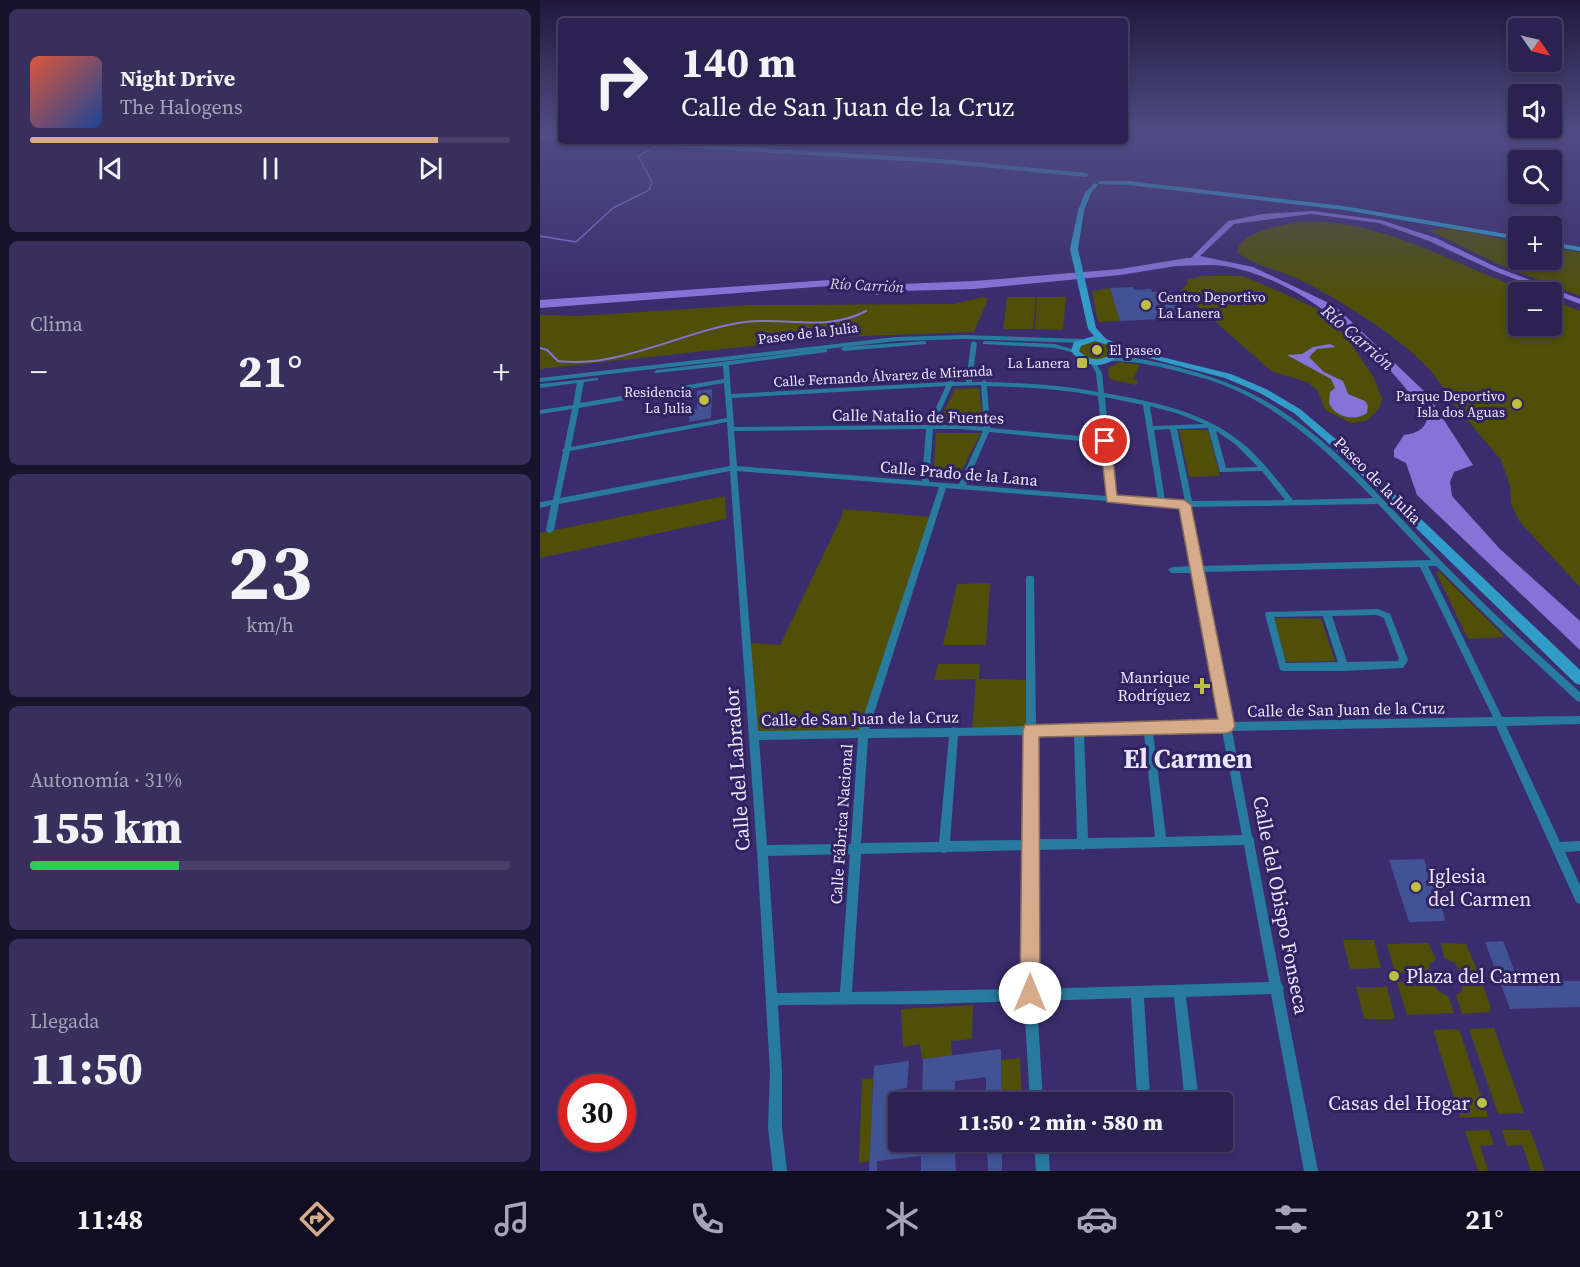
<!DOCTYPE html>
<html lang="es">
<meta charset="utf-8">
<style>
body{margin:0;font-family:"Source Serif 4",serif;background:#382f5c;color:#f1f3f6;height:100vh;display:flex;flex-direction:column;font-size:22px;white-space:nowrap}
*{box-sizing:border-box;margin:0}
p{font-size:20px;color:#a6a4b8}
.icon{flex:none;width:33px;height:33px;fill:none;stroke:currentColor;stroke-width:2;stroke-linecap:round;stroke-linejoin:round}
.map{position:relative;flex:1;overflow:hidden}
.drawer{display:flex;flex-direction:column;gap:9px;padding:9px;background:#18132d;width:540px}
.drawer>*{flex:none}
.banner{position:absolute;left:18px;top:18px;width:570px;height:126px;border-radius:6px;box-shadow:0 3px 9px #0003,0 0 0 2px #483f69;background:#2c2252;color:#f1f3f6;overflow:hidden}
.needle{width:39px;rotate:124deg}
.fabs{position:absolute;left:968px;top:18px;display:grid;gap:12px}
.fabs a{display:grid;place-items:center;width:54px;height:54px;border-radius:6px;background:#2c2252;box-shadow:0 3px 9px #0003,0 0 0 2px #483f69;font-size:30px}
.speed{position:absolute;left:18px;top:1074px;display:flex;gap:12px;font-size:30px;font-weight:700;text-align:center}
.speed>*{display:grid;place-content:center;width:78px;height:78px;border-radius:50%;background:#2c2252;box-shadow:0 3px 9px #0003,0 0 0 2px #483f69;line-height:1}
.speed .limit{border:9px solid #d22;background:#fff;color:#111}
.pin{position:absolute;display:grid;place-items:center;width:51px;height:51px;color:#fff;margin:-26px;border:3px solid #fff;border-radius:50%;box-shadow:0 2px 6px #0007}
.me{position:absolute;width:66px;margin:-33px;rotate:0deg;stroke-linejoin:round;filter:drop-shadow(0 0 4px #0008)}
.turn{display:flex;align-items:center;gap:21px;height:126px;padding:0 24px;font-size:27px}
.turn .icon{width:78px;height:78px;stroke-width:2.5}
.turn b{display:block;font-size:42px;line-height:51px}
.big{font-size:45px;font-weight:800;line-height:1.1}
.drawer .tile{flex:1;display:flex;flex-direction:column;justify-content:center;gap:9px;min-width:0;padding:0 21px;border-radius:9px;background:#382f5c}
.drawer .dial{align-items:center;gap:0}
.dial b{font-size:78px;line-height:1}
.song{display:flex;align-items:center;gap:18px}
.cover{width:72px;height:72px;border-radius:9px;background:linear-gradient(135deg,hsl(10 70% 55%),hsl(220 70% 35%))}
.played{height:6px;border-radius:3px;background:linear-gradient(90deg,#d6ab8b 85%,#483f69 85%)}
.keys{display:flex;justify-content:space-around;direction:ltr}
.heat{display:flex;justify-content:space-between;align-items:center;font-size:33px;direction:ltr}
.charge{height:9px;border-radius:4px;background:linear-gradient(90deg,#34c759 31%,#483f69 0)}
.trip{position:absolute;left:348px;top:1092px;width:345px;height:60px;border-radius:6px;background:#2c2252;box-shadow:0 3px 9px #0003,0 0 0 2px #483f69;font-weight:800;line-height:60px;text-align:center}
.menu{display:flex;height:96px;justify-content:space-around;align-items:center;background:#120e21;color:#a6a4b8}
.menu .icon{width:42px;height:42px}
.menu .active{color:#d6ab8b}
.menu b{font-size:27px;color:#f1f3f6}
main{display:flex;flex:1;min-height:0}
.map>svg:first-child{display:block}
.green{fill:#4f4f08}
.water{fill:#8673d8}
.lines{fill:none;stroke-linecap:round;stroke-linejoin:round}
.stream-far1{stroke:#8673d8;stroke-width:1.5}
.stream{stroke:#8673d8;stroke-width:2}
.river{fill:#8673d8;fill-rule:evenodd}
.building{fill:#415394}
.street{fill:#287b9e;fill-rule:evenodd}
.secondary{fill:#319cc8;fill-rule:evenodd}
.route{fill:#d6ab8b;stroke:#8b6f5a;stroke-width:1.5}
.poi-dot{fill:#bdbf43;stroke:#312261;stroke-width:2}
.labels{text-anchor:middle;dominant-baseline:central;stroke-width:6;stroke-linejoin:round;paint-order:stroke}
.far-poi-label{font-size:14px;fill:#e8e6fe;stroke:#312261;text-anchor:end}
.far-street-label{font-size:14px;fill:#e8e6fe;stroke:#312261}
.far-water-label{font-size:15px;font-style:italic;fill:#dad8f2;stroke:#312261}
.street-label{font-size:16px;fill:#e8e6fe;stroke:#312261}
.poi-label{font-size:16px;fill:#e8e6fe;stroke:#312261;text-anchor:end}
.water-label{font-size:18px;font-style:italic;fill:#dad8f2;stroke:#312261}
.near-street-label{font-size:20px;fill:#e8e6fe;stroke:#312261}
.near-poi-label{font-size:20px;fill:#e8e6fe;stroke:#312261;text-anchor:start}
.near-district-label{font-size:27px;font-weight:bold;fill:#e8e6fe;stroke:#312261}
</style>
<main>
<section class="drawer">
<div class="tile">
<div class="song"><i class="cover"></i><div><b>Night Drive</b><p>The Halogens</p></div></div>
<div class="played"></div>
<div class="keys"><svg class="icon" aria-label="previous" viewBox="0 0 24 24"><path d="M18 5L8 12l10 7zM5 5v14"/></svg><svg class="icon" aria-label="pause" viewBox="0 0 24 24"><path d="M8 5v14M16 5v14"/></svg><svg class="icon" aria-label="next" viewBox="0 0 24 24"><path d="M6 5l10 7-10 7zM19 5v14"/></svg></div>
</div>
<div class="tile"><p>Clima</p>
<div class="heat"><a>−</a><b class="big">21°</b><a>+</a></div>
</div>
<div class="tile dial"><b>23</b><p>km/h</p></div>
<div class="tile"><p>Autonomía · 31%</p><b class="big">155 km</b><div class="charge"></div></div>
<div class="tile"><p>Llegada</p><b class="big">11:50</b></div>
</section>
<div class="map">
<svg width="1040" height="1171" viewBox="0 0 1040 1171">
<rect width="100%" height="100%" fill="#3b2d6d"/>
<g class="green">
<path d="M756 222C840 216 915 266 991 292H978V326H1011V299L1040 311V587L979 521 971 503 970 486 961 460 907 396C892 354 796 297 756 278 740 271 709 263 697 252 700 232 739 226 756 222Z"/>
<polygon points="909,228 978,242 978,260 1011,260 1011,248 1040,252 1040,296 958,264 888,230"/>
<polygon points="663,276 703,276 745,294 777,309 805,335 834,378 842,399 839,409 826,421 811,423 785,410 778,391 767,382 731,371 641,291 648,282 646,280"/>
<polygon points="571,288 580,321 558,322 552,291"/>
<polygon points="443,297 448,298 447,301 434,332 294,337 0,369 0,315 39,316 209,305 414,304"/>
<polygon points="467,297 496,297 493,329 463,329"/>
<polygon points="497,297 526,297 523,330 495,329"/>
<polygon points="562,338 578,351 566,361 539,357 536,346"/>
<polygon points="580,362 600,365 593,379 598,381 596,385 569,379 568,368"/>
<polygon points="439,388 443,422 399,422 415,389"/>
<polygon points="639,430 668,430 680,476 649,477"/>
<polygon points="396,433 441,433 417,479 393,478"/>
<polygon points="185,496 186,519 0,558 0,533"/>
<polygon points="303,509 391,517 323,733 213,736 206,646 215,643 240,645 302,516"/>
<polygon points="899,571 965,637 928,639 896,572"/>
<polygon points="450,583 446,645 403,645 417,584"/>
<polygon points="734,618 781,619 795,661 746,662"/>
<polygon points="398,664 440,664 439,679 491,680 491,730 432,731 436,679 394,680"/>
<polygon points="803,940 834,940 841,968 810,969"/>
<polygon points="888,943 896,959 890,964 888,973 855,973 847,944"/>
<polygon points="901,943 926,944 938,972 921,972 915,963 904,958"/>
<polygon points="924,980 941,980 951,1008 949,1012 922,1014 916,995 921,992"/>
<polygon points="891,981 898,991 908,996 914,1013 867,1015 857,982"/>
<polygon points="816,987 847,987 855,1019 824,1019"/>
<polygon points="433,1005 432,1039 411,1041 412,1056 382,1059 380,1044 363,1047 361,1009"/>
<polygon points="954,1028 984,1113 958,1114 929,1029"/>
<polygon points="919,1029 948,1117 920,1117 893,1030"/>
<polygon points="480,1058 482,1102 461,1102 461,1060"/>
<polygon points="333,1078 330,1161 319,1163 322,1079"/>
<polygon points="949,1130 954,1145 940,1146 948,1171 938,1171 925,1131"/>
<polygon points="962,1130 990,1130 1005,1171 991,1171 982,1145 967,1146"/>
</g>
<g class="water">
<path d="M773 211 841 220 896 238 956 267 1040 299V304L954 271 889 241 839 223 771 214 694 224 660 256 713 267 795 306 887 394 933 465 914 472 910 482 912 496 960 549 1040 621V650L877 495 866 463 854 457V450L864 435C877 433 885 430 888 416 875 404 868 389 856 377 813 328 755 280 690 267 676 264 660 265 645 264L688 221 723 214Z"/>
<path d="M790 344 796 347 777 349 769 357 784 372 803 381 808 394 825 401 828 406 827 413C814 422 795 417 789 403L790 392 795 388 791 379 747 355 762 354 773 347Z"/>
</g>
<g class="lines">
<polyline class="stream-far1" points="0,236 36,242 73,208 109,190 112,182 98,156 117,146"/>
<g class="stream">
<polyline points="337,294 342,286"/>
<path d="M0 348 7 350 18 361C79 369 145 330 205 322 247 317 287 332 326 311"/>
</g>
<polygon class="river" points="647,258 670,259 676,262 670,265 636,266 580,275 434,289 361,291 289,286 0,308 0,300 289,280 361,284 434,281 580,269"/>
</g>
<g class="building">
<polygon points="593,287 594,290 611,289 612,292 631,291 641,318 580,321 570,288"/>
<polygon points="172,389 171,418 149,422 150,410 157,409 157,391"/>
<polygon points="884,859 904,915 905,921 869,922 849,860"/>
<polygon points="963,941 974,970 991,970 996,981 1040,981 1040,1007 970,1009 945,942"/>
<polygon points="461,1049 461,1102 454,1102 453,1095 446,1096 446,1077 415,1081 415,1102 382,1102 383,1059"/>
<polygon points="369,1061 367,1088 354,1090 351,1118 358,1117 358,1142 446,1142 446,1146 419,1150 415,1155 416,1171 381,1171 381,1156 337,1161 337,1171 329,1171 334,1066"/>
<polygon points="447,1142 462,1142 462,1171 448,1171"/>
</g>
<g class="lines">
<g class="street">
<polygon points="424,335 541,339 544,341 541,343 424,339 356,341 0,382 0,378 356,337"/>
<polygon points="384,341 386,342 386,344 304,351 301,349 304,347"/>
<path d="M434 341 437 343 432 382H441L444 380 447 382C484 383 521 385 558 392L556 373 550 362 551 361H555L562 373 564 393C615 402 668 412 708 448 725 464 739 482 753 500L833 498C787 451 738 404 675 382 665 378 654 376 644 373 620 366 595 361 571 361L568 359C580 353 607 361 621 363 655 371 689 381 720 398 793 438 847 505 904 564 948 609 994 651 1040 692V702L1037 701 967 636 896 566H888L962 717 1040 716V724L966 726 1020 842 1040 841V851L1025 852 1040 885V904L1036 902 956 726 692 731 712 836 714 840V842L741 983 744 988 743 991 778 1171H764L731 994 646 997 658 1093 655 1102H642L644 1093 634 997 604 998 610 1095 614 1097 615 1102H599L597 1098 591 998 497 1001 503 1102H490L484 1001 390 1004 238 1005 242 1072V1128L247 1171H233L228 1128 230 1072 217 851 190 471 19 504 14 530 10 533 7 532 6 530 11 505 0 508V502L13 500 23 452 22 450 24 448 32 409 0 414V410L33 405 37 383 0 388V384L58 378V380L44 382 40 403 184 379 183 366 115 373 114 372 117 370 285 349 287 350V352L189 365 191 394 408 382 411 380 414 382H426L431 343ZM184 383 187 418 31 447 39 408ZM441 385 444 427 420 425H394L412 386ZM406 386 388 425 194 427 192 398ZM447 386C484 387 521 389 558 396L562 438 450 428ZM565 397 603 405 618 500 574 497ZM610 406 639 414 664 424 613 426ZM187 422 190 466 20 498 30 451ZM668 428 680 472 722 471 745 500 652 501 637 429ZM386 429 382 481 197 466 194 431ZM393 429H420L443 431 419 484 389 482ZM630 429 645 501H625L614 430ZM676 431 695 444 718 467 686 468ZM449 432 562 443 567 496 426 485ZM197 471 399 487 319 730 218 731ZM406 488 641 507 652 566 632 567 628 570 632 573H653L681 723 611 724 608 723 605 724 496 726 494 578 493 576H487L486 578V726L417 728 414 727 411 728 329 729ZM838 504 891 560 660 566 648 507ZM880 567 953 717 690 722 661 572ZM682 731 702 835 626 837 613 733ZM604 733 615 837 548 838 544 734ZM534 734 537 839H497L496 735ZM486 735 487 840 410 841 418 736ZM409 737 399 842 321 843 328 738ZM318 738 311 844 227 845 219 740ZM704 845 729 982 496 989 497 850 540 849 543 850 546 849ZM486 850 484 989 312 992 321 854 401 852 404 853 407 852ZM310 854 300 992 237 993 228 856Z"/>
<polygon points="445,341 515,344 538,351 535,353 515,348 443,344 443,342"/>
<path d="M838 609 850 614 851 616 868 660 863 668 804 671H743L740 670 725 614 726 612ZM837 615 844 618 859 659 858 661 807 662 792 616ZM783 616 798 662 746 663 734 617Z"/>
<polygon points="494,1142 508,1142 510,1171 496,1171"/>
</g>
<g class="secondary">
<polygon points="0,135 21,136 21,140 0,139"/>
<polygon points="68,141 100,141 401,159 546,173 549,175 546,177 401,163 71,143"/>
<polygon points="560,181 589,181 804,206 978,236 978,240 804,210 589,185 558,184 558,182"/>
<path d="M555 183 558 185 551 193 544 211 538 249 556 328 566 339 597 351 691 374 726 389 760 409 804 446 1040 670V685L1035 683 796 450 754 413 720 393 685 378 582 351C569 370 544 369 531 351L534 342 554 336 548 329 530 249 538 211 545 192ZM555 341 571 346 574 351C563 362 550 362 539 351L541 346Z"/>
<polygon points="1011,242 1040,247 1040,251 1011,246"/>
</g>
</g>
<linearGradient id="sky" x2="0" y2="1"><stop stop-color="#20193c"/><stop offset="0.44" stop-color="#4f4c84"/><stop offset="1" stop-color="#4f4c84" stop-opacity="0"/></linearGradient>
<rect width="1040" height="295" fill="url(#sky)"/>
<polygon class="route" points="565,437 571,441 577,495 644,500 651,505 695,726 692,731 687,733 499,737 500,993 497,1000 490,1003 482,1000 480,993 483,730 485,725 678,719 639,509 567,502 560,441"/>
<g class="poi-dot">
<circle cx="606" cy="305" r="6"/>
<circle cx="557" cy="350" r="6"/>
<rect x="536" y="357" width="12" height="12" rx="3"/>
<circle cx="164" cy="400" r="6"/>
<circle cx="977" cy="404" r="6"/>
<path d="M659 677h6v6h6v6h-6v6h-6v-6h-6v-6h6z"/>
<circle cx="876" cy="887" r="6"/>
<circle cx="854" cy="976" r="6"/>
<circle cx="942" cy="1103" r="6"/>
</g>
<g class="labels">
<g class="far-poi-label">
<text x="618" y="297" text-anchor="start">Centro Deportivo<tspan x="618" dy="16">La Lanera</tspan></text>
<text x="569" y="350" text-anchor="start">El paseo</text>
<text x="530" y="363">La Lanera</text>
<text x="152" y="392">Residencia<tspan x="152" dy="16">La Julia</tspan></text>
<text x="965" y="396">Parque Deportivo<tspan x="965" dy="16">Isla dos Aguas</tspan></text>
</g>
<g class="far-street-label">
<text transform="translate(268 333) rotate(-7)">Paseo de la Julia</text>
<text transform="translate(343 376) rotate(-3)">Calle Fernando Álvarez de Miranda</text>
</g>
<g class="far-water-label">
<text transform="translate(327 285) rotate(3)">Río Carrión</text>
</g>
<g class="street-label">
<text transform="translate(378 416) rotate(1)">Calle Natalio de Fuentes</text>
<text transform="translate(419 473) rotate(5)">Calle Prado de la Lana</text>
<text transform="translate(838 480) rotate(45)">Paseo de la Julia</text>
<text transform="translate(806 709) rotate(-1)">Calle de San Juan de la Cruz</text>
<text transform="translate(320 718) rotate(-1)">Calle de San Juan de la Cruz</text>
<text transform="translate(301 824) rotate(-86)">Calle Fábrica Nacional</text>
</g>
<g class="poi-label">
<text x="650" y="677">Manrique<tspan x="650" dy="18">Rodríguez</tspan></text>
</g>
<g class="water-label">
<text transform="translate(818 337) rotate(41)">Río Carrión</text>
</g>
<g class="near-street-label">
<text transform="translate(197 769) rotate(-94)">Calle del Labrador</text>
<text transform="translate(741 905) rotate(79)">Calle del Obispo Fonseca</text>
</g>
<g class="near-poi-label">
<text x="888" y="876">Iglesia<tspan x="888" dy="23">del Carmen</tspan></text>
<text x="866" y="976">Plaza del Carmen</text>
<text x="930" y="1103" text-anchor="end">Casas del Hogar</text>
</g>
<g class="near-district-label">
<text x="648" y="758">El Carmen</text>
</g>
</g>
</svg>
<div class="fabs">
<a><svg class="needle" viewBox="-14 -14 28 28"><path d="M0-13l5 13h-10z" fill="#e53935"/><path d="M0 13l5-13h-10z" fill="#a6a4b8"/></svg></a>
<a><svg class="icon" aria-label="sound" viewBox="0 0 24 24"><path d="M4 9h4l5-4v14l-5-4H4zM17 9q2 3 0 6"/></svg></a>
<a><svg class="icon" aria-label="search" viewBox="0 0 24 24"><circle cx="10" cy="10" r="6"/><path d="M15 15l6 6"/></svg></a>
<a>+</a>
<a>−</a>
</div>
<div class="speed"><div class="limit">30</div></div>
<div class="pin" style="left:565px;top:441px;background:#d93025"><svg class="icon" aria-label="arrive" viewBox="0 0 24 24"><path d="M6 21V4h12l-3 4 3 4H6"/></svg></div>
<svg class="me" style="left:490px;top:993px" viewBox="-20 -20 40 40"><circle r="19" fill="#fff"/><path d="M0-13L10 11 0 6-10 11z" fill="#d6ab8b"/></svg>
<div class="trip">11:50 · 2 min · 580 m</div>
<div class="banner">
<div class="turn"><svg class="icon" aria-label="right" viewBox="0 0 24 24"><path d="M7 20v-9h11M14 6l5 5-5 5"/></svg><div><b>140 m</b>Calle de San Juan de la Cruz</div></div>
</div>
</div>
</main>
<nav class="menu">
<b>11:48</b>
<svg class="icon active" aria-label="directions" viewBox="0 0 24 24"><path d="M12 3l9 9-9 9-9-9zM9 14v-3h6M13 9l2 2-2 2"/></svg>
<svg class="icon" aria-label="music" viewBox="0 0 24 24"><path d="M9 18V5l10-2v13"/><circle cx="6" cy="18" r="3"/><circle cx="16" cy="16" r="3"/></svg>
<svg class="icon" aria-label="phone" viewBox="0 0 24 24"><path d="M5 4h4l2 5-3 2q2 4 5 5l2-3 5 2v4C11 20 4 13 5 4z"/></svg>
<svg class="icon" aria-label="climate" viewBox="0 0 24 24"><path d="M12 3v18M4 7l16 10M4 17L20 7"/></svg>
<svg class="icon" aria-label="car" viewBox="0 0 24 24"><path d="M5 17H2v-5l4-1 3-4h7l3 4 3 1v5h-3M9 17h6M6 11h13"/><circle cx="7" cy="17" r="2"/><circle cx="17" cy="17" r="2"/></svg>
<svg class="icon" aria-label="filters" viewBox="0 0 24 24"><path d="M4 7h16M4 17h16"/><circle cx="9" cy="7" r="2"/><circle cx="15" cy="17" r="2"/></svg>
<b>21°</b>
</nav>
